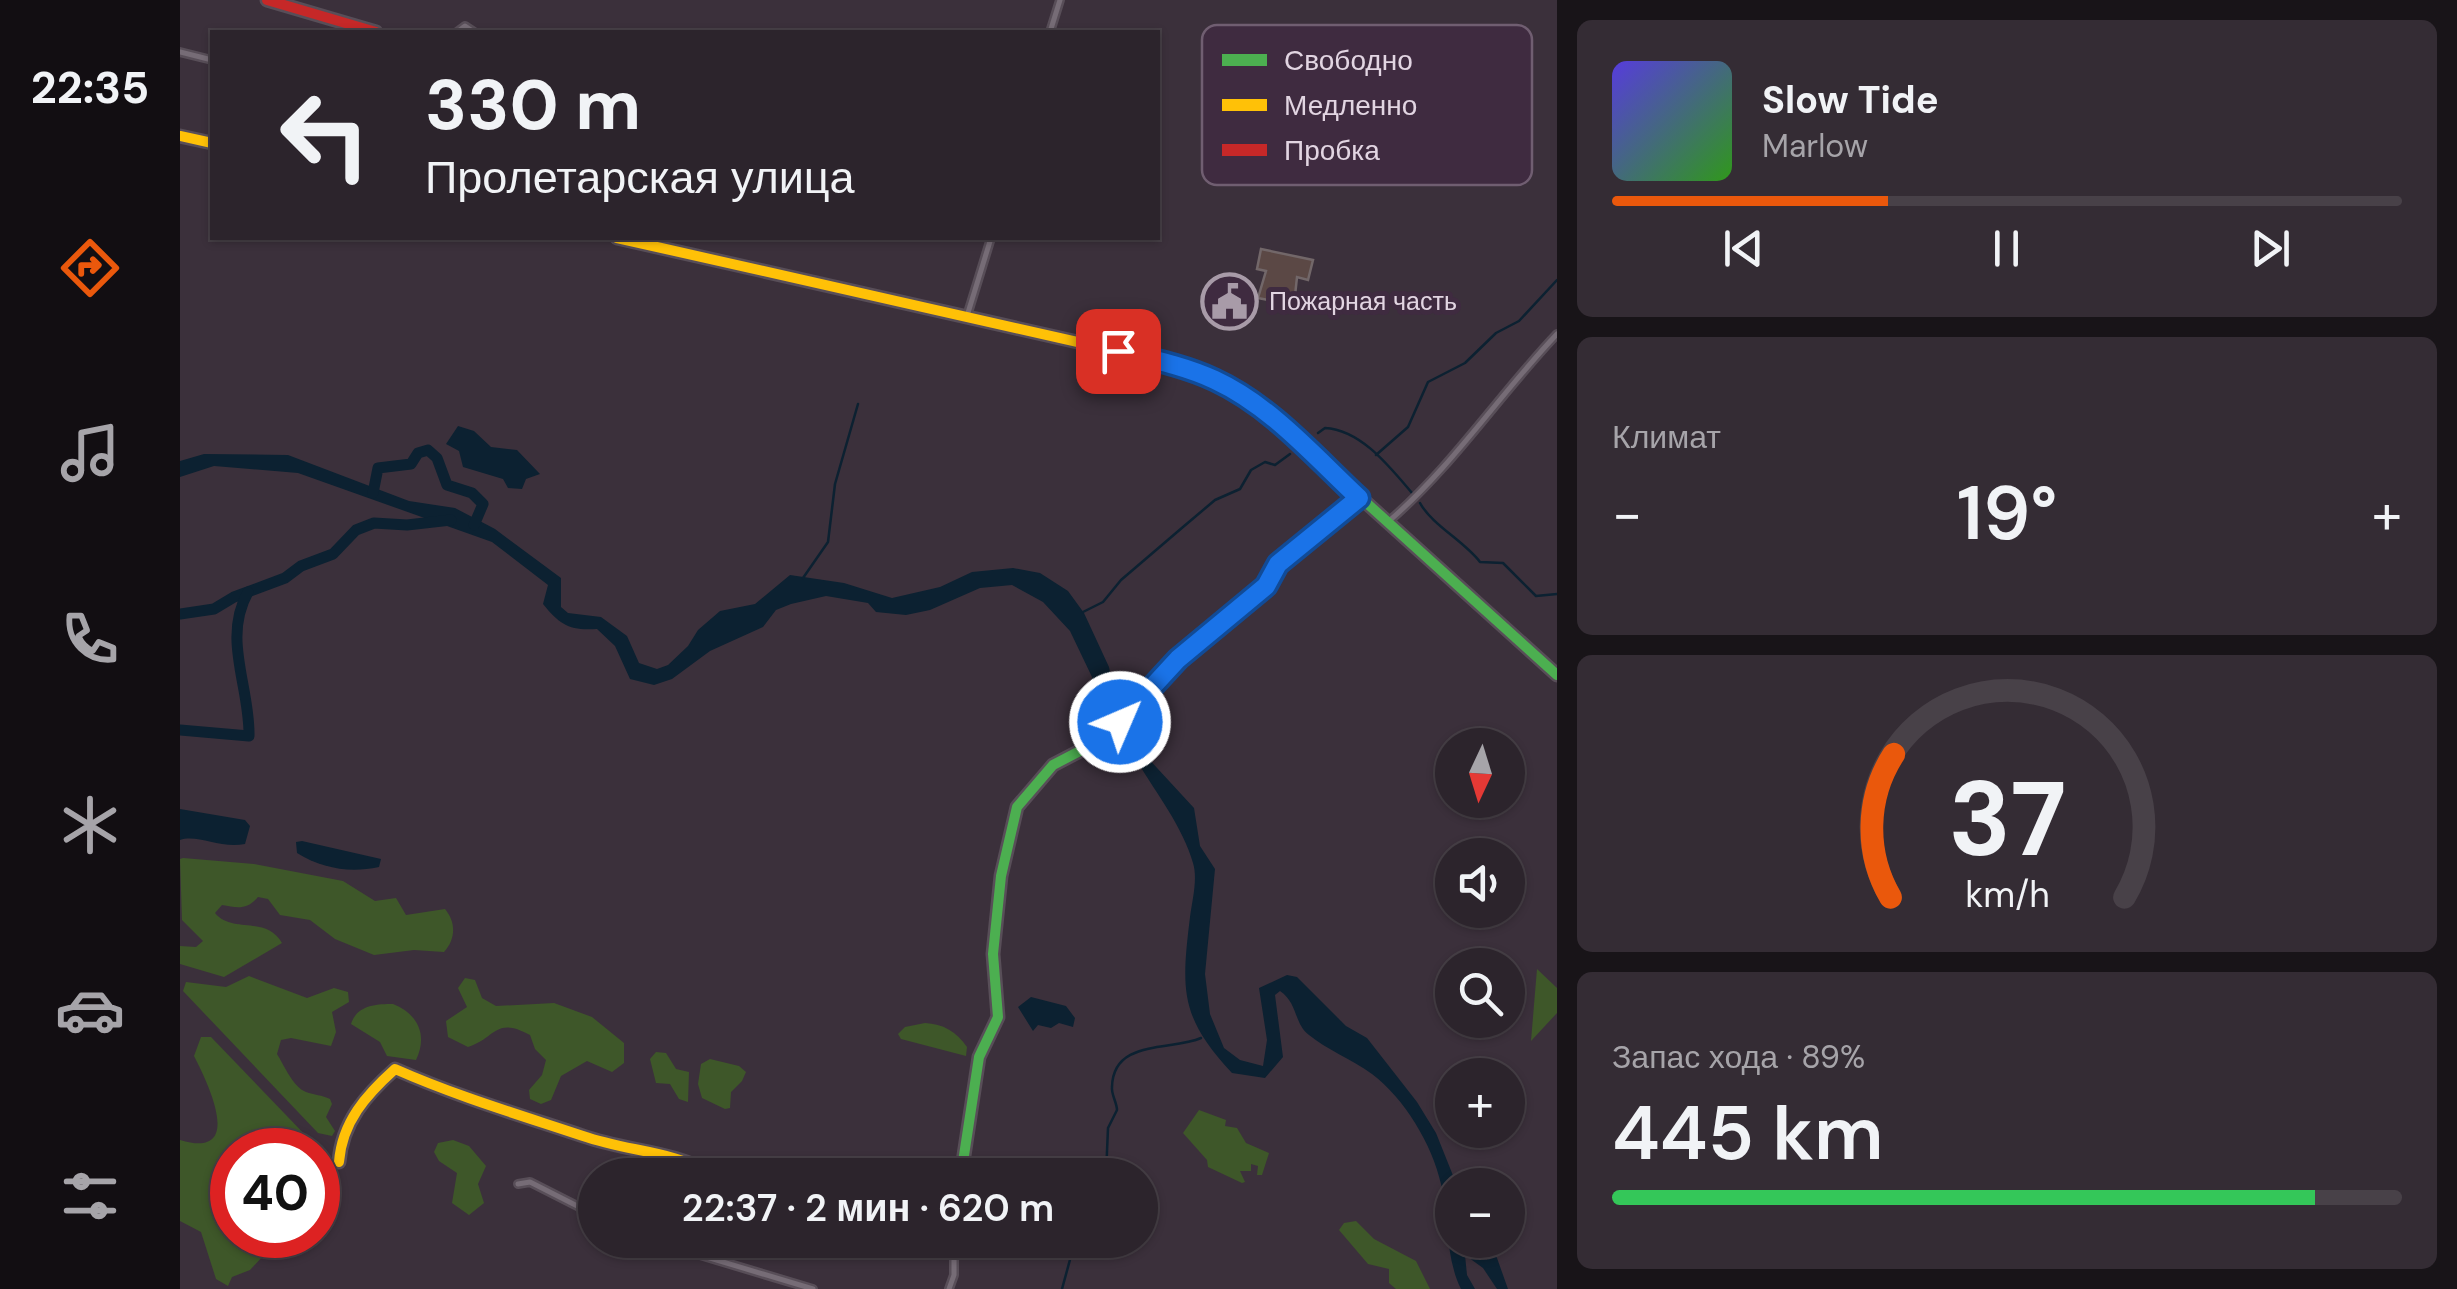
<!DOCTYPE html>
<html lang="ru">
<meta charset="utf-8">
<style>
body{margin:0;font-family:"DM Sans",sans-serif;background:#342c34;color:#f1f3f6;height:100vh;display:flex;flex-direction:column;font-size:38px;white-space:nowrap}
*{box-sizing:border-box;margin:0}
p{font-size:32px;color:#a6a4a9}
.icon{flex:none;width:55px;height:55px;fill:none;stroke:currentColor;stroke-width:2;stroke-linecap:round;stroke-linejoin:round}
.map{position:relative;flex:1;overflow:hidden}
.drawer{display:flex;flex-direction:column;gap:20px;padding:20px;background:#181418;width:900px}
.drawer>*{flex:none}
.hud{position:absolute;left:30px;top:30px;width:950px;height:210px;border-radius:0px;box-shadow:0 2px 8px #0004,0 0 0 2px #484148;background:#2c242c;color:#f1f3f6;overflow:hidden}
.needle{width:65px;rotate:184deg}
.controls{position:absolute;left:1255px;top:728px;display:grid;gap:20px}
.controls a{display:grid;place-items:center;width:90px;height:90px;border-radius:50%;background:#2c242c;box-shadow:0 2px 8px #0004,0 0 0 2px #484148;font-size:50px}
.speed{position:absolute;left:30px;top:1128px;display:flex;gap:20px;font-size:50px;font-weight:700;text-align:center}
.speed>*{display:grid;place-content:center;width:130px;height:130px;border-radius:50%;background:#2c242c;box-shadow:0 2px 8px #0004,0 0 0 2px #484148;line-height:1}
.speed .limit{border:15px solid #d22;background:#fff;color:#111}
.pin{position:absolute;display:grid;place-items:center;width:85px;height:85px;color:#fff;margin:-42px;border-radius:20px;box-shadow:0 5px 15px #0006}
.me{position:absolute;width:110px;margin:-55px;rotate:45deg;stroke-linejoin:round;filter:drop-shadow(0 0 8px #0008)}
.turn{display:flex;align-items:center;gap:35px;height:210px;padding:0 50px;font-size:45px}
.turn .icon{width:130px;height:130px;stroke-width:2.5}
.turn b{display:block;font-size:70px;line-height:85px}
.big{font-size:75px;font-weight:600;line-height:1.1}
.drawer .widget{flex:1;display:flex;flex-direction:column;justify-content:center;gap:15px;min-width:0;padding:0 35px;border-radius:15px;background:#342c34}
.drawer .dial{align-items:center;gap:0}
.dial svg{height:260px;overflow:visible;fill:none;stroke:#484148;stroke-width:7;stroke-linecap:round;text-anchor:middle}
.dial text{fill:#f1f3f6;stroke:none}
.song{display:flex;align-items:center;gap:30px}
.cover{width:120px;height:120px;border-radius:15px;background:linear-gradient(135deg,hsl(250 70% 55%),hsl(110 70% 35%))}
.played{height:10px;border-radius:5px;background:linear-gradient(90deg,#ea580c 35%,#484148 35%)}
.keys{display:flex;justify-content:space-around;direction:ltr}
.heat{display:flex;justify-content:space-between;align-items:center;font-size:55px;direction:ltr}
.charge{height:15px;border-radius:8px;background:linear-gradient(90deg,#34c759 89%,#484148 0)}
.trip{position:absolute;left:398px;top:1158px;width:580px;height:100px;border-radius:50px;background:#2c242c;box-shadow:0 2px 8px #0004,0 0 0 2px #484148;font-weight:600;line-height:100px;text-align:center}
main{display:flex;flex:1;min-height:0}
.menu{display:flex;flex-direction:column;width:180px;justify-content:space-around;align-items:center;background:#120e12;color:#a6a4a9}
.menu .icon{width:70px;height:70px}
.menu .active{color:#ea580c}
.menu b{font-size:45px;color:#f1f3f6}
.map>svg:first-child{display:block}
.green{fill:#3e5729}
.water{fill:#0c2131}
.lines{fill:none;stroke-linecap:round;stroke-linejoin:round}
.stream{stroke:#0c2131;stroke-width:2.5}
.river{stroke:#0c2131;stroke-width:11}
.building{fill:#5b4845;stroke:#726769;stroke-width:2.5}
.street-casing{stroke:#584e58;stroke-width:10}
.fast-casing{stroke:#584e58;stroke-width:15}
.slow-casing{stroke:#584e58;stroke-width:15}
.jam-casing{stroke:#584e58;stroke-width:15}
.street{stroke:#766c76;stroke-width:5}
.fast{stroke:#4caf50;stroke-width:10}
.slow{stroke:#ffc107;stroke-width:10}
.jam{stroke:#c62828;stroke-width:10}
.route-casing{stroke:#114b97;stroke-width:25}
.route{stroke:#1a73e8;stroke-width:18}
.labels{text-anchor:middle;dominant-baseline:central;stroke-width:10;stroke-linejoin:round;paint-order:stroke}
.poi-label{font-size:25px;fill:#e2d5e2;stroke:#3f2b40;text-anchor:start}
.key{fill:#3f2b40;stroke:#705e71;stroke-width:2.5}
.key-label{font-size:28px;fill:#e2d5e2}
</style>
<main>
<nav class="menu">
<b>22:35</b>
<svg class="icon active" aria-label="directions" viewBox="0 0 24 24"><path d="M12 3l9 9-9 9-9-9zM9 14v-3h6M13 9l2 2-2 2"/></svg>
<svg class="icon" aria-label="music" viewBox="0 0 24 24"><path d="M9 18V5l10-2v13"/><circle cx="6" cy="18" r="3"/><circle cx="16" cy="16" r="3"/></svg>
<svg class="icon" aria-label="phone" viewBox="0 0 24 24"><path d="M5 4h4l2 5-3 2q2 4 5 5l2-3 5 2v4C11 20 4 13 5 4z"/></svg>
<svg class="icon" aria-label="climate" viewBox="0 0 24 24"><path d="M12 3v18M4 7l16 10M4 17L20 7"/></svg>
<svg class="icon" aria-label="car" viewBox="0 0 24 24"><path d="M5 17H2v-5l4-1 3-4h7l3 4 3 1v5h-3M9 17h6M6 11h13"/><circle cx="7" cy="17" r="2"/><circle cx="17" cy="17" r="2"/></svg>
<svg class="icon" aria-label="filters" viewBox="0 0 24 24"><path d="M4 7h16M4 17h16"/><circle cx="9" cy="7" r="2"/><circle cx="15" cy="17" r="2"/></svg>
</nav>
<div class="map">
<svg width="1377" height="1289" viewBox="0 0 1377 1289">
<rect width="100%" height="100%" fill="#3b303b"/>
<g class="green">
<path d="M3 858 74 864 163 881 195 901 216 898 226 915 265 909C276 922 276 939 264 952L234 950 194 955 155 939 130 920 100 915 88 899 78 897C67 910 58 908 42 905L35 913C52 934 86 915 102 943L44 977 0 964V946L16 947 23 941 2 920 0 859Z"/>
<polygon points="1357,969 1377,988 1377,1013 1351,1041"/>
<path d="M69 976 127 998 154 988 168 992 169 1002 152 1012 156 1032 151 1046 111 1038 101 1040 97 1054C104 1065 113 1087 126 1092 134 1095 142 1095 150 1099L152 1104 146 1117 155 1131 152 1136 138 1133 3 991 6 982 46 987Z"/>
<path d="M285 978 295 980 302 998 316 1006 374 1003 412 1017 444 1043V1063L432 1072 407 1061 381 1076 371 1100 361 1104 350 1099 349 1090 362 1075 366 1060 355 1049 350 1035C315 1016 316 1038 288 1047L268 1037 266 1021 287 1007 278 988Z"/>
<path d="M213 1004C238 1014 248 1035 236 1060L207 1056 200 1042 171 1024C177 1005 196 1004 213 1004Z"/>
<path d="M745 1023C763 1024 776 1031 787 1047L786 1056 721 1039 718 1034 725 1027Z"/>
<path d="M21 1037H31L130 1140 133 1149 52 1150V1205L44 1213 48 1223 43 1231C63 1233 90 1232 113 1238V1248L84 1255 70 1270 52 1277 48 1286 36 1279 21 1232 0 1221V1140C65 1160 29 1085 14 1056Z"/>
<polygon points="476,1052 486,1053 496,1069 509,1072 508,1102 499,1099 490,1084 476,1083 470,1059"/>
<polygon points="530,1059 559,1066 566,1072 562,1081 551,1092 550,1108 545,1109 522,1098 518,1084 521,1064"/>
<polygon points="1019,1110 1046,1120 1045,1126 1057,1128 1066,1143 1089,1153 1082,1175 1077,1175 1078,1166 1071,1164 1071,1171 1060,1171 1065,1182 1062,1183 1028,1167 1027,1160 1003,1133"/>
<polygon points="273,1140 289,1146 306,1166 298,1184 304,1203 289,1215 272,1203 277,1173 259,1161 254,1152 258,1143"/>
<polygon points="1176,1221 1194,1239 1236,1261 1250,1289 1216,1289 1209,1283 1209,1269 1188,1264 1159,1230 1164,1223"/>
</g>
<g class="water">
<polygon points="278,426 294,431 311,447 337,450 360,474 346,479 342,489 328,488 323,479 283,467 279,451 266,444"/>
<path d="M24 454 108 455 229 501 275 508 315 529 381 578V607L388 613 421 617 447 636 459 663 477 669 488 665 508 646 518 630 540 611 575 604 610 575 664 583 712 598 760 587 792 572 833 568 860 573 888 591 904 613 929 667 942 730 1014 808 1020 846 1035 869 1025 974 1030 1014 1044 1048 1060 1060 1083 1066 1087 1040 1079 988 1107 975 1117 977 1166 1026 1187 1038 1237 1102 1256 1133 1274 1178 1272 1240H1284L1286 1248 1307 1260 1297 1240H1305L1317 1258 1328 1289H1317L1303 1268 1285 1255 1287 1275 1295 1289H1281C1265 1257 1269 1217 1261 1184 1252 1144 1224 1098 1192 1074 1171 1059 1146 1049 1129 1035 1114 1024 1118 1003 1100 991L1095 995 1103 1057 1085 1078 1052 1073C1000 1017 1001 991 1010 917 1012 901 1018 879 1013 863 1003 827 976 793 957 761L951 755H941L919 711 912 677 890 631 863 602 832 585 800 588 750 610 726 615 696 612 688 603 646 596 611 604 596 610 583 627 530 651 492 679 474 685 450 679 435 646 417 629C390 631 380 625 363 604L368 585 312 542 118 473 34 466 0 477V461Z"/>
<path d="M0 809 65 820 70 826 65 844C40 849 18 834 0 840Z"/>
<path d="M122 841 201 859 199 867C170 873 143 869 117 853L116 842Z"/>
<polygon points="851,997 886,1006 895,1018 893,1027 879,1023 871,1028 858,1025 853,1031 838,1007"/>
</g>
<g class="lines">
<g class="stream">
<path d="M1138 433 1145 428C1181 430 1209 466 1232 493"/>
<polyline points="1196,455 1228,427 1248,382 1285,363 1316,333 1339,321 1377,280"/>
<path d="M1240 503C1252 525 1284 541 1300 562L1323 563 1356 596 1377 594"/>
<polyline points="623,578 648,542 655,484 678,404"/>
<polyline points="903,612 923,602 941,580 1003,527 1035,500 1060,489 1071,470 1085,462 1095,465 1110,454"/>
<path d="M926 1175 928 1128 937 1110C937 1103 931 1094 932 1087 933 1039 991 1051 1021 1038"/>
<polyline points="882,1289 891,1256 901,1240"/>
</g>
<g class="river">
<polyline points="193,493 198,468 231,464 238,453 248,450 257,458 267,485 292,493 303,504 294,525"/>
<polyline points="0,614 34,609 54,597 105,578 121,566 153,554 176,530 194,523 227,525 271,520"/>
<path d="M0 730 69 736C70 686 42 639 68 592"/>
</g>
</g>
<polygon class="building" points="1081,249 1133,260 1128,280 1117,277 1114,305 1078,298 1086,271 1077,269"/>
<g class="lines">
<defs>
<g id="street">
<polyline points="277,32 285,26 294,32"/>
<polyline points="870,32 880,0"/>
<polyline points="0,52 32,60"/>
<polyline points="787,316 811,238"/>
<path d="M1209 521C1272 467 1319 395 1377 334"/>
<polyline points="338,1184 350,1182 415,1215"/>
<polyline points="470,1240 633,1289"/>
<polyline points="757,1240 775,1245"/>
<polyline points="769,1289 774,1275 774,1240"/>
</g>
<g id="fast">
<polyline points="1033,380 1077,404 1377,675"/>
<polyline points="781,1175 799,1057 818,1017 813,954 821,876 837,807 873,765 921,740"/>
</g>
<g id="slow">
<polyline points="0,136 32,143"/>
<polyline points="437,238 973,359 1033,380"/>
<polyline points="940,722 998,659 1085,586 1097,564 1179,498"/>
<path d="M159 1162C162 1122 186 1095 215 1069 276 1096 340 1115 403 1136 449 1152 491 1150 535 1175"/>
</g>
<polyline id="jam" points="87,0 196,32"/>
</defs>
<use href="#street" class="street-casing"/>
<use href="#fast" class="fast-casing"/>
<use href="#slow" class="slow-casing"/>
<use href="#jam" class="jam-casing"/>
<use href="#street" class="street"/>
<use href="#fast" class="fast"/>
<use href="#slow" class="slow"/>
<use href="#jam" class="jam"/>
</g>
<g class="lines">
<defs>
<path id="route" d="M938 351C971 359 1005 366 1035 380 1091 406 1134 456 1179 498L1098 564 1086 586 998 659 940 722"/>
</defs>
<use href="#route" class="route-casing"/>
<use href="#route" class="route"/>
</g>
<defs>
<symbol id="civic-ring" viewBox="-11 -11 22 22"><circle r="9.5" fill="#3f2b40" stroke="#a89ba8" stroke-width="1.5"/><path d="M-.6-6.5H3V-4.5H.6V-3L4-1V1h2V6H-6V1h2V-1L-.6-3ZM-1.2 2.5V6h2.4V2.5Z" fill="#a89ba8"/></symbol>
</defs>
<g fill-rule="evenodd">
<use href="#civic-ring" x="1018" y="270" width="63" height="63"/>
</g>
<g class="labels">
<g class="poi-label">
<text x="1089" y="301">Пожарная часть</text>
</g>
</g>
<rect x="1022" y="25" width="330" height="160" rx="15" class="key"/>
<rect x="1042" y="54" width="45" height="12" fill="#4caf50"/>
<rect x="1042" y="99" width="45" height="12" fill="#ffc107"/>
<rect x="1042" y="144" width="45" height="12" fill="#c62828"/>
<g class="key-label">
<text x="1104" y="70">Свободно</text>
<text x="1104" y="115">Медленно</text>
<text x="1104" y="160">Пробка</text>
</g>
</svg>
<div class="controls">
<a><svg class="needle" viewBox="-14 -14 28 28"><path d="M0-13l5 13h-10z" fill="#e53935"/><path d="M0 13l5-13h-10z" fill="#a6a4a9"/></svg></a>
<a><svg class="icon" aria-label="sound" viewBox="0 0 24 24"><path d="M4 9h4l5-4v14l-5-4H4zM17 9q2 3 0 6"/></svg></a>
<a><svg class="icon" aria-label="search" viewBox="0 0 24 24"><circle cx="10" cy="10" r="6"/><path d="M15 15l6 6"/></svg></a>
<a>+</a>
<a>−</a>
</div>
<div class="speed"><div class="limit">40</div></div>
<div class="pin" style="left:938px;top:351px;background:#d93025"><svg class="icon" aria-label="arrive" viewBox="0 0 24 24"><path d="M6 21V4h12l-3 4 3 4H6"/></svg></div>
<svg class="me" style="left:940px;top:722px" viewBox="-20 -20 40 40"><circle r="17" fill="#1a73e8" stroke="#fff" stroke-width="3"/><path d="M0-11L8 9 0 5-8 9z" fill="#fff"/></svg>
<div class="trip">22:37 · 2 мин · 620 m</div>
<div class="hud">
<div class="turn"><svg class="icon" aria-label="left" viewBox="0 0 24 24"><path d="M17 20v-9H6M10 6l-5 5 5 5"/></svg><div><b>330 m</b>Пролетарская улица</div></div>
</div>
</div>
<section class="drawer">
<div class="widget">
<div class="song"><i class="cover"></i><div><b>Slow Tide</b><p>Marlow</p></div></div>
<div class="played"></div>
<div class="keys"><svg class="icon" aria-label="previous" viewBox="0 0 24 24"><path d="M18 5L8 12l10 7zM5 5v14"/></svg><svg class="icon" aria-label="pause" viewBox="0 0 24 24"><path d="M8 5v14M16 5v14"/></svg><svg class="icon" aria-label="next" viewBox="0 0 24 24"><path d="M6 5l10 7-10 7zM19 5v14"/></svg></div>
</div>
<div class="widget"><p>Климат</p>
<div class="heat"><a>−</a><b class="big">19°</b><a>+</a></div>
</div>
<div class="widget dial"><svg viewBox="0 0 100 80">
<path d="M14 69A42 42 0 1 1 86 69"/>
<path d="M14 69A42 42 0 0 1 15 25" stroke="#ea580c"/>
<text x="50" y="56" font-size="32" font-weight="700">37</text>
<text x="50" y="72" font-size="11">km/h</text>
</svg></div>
<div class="widget"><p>Запас хода · 89%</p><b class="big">445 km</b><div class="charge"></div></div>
</section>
</main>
